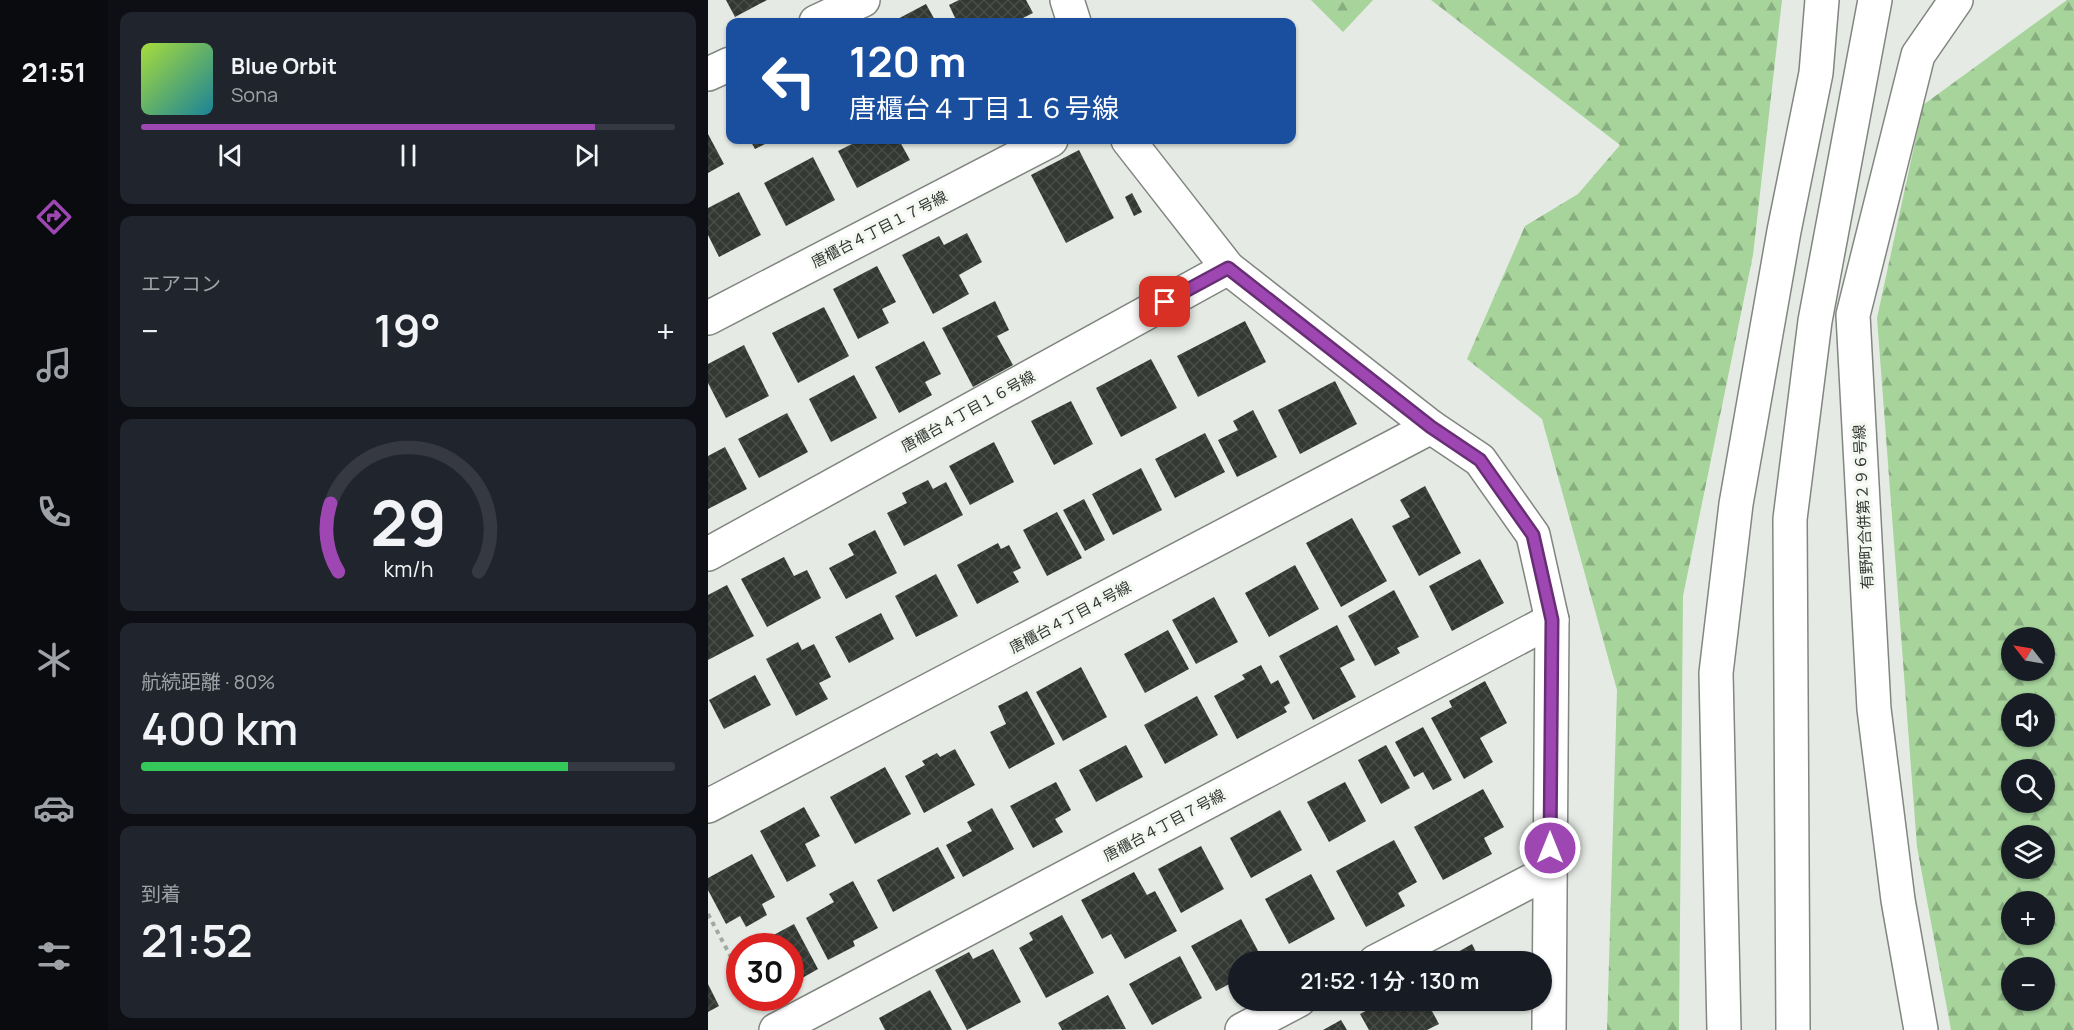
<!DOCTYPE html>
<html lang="ja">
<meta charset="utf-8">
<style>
body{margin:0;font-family:Manrope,"Noto Sans JP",sans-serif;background:#20242c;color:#f1f3f6;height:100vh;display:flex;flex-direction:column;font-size:22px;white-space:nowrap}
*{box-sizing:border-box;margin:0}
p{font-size:20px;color:#9ea1a6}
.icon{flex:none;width:33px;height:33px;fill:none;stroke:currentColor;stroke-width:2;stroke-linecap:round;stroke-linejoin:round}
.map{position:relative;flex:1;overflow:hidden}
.panel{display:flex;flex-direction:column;gap:12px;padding:12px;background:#0d0f14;width:600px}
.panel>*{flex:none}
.banner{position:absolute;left:18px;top:18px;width:570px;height:126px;border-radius:12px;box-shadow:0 2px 4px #0004;background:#1a4fa0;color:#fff;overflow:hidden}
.needle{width:39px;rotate:301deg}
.controls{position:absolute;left:1293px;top:627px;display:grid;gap:12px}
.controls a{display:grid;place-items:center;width:54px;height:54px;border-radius:50%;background:#171b24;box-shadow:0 2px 4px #0004;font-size:30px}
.speed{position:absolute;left:18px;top:933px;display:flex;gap:12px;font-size:30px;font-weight:700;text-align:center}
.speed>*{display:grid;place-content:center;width:78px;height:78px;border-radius:50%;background:#171b24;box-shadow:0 2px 4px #0004;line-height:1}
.speed .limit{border:9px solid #d22;background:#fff;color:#111}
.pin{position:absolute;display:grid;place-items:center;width:51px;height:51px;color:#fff;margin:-26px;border-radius:12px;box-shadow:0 3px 9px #0006}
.me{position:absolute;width:66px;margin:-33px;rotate:0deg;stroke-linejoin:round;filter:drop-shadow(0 0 4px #0008)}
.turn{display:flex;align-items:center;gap:21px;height:126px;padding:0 24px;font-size:27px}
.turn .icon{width:78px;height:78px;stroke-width:2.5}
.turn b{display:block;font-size:42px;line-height:51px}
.big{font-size:45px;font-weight:600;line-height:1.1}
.panel .card{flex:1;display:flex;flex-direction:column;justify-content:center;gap:9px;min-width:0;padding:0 21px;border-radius:12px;background:#20242c}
.panel .dial{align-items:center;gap:0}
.dial svg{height:156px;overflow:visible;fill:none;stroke:#363941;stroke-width:7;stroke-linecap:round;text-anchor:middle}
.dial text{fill:#f1f3f6;stroke:none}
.song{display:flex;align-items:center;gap:18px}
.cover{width:72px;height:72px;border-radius:9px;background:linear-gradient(135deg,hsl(80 70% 55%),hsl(190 70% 35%))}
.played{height:6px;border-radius:3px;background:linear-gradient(90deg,#9e47b3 85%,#363941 85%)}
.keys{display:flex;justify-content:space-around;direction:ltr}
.heat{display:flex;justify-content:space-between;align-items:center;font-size:33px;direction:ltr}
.charge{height:9px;border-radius:4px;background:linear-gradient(90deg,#34c759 80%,#363941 0)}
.trip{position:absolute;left:520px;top:951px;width:324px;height:60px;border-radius:30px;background:#171b24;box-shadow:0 2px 4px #0004;font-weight:600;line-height:60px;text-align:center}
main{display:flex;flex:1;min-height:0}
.tabs{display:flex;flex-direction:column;width:108px;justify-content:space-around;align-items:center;background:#090b0e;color:#9ea1a6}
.tabs .icon{width:42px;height:42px}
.tabs .selected{color:#9e47b3}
.tabs b{font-size:27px;color:#f1f3f6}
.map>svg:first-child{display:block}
.forest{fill:url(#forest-firs);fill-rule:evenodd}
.building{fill:url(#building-cross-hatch)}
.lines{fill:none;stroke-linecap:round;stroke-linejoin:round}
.minor-casing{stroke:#818680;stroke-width:36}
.highway-casing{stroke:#818680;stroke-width:36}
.path{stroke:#a4a8a3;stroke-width:4;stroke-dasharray:4.5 4.5;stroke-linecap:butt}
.minor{stroke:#fff;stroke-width:33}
.highway{stroke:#fff;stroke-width:33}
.route-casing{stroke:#672e74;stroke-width:15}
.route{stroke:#9e47b3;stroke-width:10}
.labels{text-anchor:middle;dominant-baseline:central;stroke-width:6;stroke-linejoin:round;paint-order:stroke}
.street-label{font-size:15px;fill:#343633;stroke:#f3f8f1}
</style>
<main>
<nav class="tabs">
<b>21:51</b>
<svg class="icon selected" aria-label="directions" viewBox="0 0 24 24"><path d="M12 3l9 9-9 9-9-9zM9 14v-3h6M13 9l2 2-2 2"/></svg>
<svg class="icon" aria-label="music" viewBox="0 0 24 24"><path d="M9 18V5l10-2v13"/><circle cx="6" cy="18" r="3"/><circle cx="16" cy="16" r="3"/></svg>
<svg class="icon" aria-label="phone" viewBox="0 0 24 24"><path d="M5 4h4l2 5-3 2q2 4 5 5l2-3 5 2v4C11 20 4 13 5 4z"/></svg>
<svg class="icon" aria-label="climate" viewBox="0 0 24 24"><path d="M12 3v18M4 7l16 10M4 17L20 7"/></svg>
<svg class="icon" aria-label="car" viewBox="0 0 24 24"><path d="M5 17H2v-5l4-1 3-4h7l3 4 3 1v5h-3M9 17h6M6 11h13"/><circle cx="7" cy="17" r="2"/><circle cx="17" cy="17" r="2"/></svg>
<svg class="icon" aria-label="filters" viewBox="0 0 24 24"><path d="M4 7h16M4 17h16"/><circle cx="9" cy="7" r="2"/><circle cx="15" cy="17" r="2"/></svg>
</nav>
<section class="panel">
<div class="card">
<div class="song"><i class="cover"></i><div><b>Blue Orbit</b><p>Sona</p></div></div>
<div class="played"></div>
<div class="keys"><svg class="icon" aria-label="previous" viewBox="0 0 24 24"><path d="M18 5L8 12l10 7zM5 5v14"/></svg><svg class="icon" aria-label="pause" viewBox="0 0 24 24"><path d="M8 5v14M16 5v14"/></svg><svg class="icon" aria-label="next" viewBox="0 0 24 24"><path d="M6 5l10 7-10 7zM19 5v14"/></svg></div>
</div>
<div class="card"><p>エアコン</p>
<div class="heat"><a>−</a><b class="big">19°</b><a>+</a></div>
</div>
<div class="card dial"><svg viewBox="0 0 100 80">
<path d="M14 69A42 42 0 1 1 86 69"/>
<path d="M14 69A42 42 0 0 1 10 34" stroke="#9e47b3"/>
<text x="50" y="56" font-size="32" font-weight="700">29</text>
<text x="50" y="72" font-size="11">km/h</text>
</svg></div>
<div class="card"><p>航続距離 · 80%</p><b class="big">400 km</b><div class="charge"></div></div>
<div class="card"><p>到着</p><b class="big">21:52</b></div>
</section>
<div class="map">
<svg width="1366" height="1030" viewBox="0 0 1366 1030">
<defs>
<pattern id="forest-firs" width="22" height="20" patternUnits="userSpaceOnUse" patternTransform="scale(1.5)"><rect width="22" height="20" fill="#a6d49b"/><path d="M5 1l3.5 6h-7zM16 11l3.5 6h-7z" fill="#88ad7f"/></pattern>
<pattern id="building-cross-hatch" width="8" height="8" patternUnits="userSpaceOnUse" patternTransform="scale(1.5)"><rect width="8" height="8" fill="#343833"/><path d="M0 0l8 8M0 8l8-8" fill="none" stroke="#494d48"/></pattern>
</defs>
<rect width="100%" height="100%" fill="#e5ebe4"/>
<g class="forest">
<polygon points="603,0 665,0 635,32"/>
<polygon points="723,0 1074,0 1045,255 975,596 971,1030 899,1030 909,690 834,419 759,359 817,226 870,194 912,145"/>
<path d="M1359 0H1366V1030H1243L1209 847 1169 318 1215 105ZM1304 638H1336V670H1304ZM1304 704H1336V736H1304ZM1304 770H1336V802H1304ZM1304 836H1336V868H1304ZM1304 902H1336V934H1304ZM1304 968H1336V1000H1304Z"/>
</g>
<g class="building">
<polygon points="18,0 59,0 27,17"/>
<polygon points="251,0 318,0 325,13 307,22 249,22 241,5"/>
<polygon points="218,4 228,22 184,22"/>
<polygon points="0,134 16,164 0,173"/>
<polygon points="42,140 65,140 47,149"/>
<polygon points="152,140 191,140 202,160 149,188 130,151"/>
<polygon points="371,150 406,218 358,243 323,175"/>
<polygon points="105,157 127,200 78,226 56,183"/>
<polygon points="31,192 53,235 11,257 0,235 0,208"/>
<polygon points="424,193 434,212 426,216 417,197"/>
<polygon points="259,233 274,262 251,275 261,294 225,314 194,255 231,236 236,245"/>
<polygon points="169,266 188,302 174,309 181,323 150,339 125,289"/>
<polygon points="287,301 301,330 289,336 305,365 265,387 234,328"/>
<polygon points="116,307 141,356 90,383 64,333"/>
<polygon points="537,321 558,362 490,397 469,356"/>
<polygon points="216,341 233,374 217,382 224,395 191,413 167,367"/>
<polygon points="36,345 61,396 18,418 0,383 0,364"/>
<polygon points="443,359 469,408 413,437 388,388"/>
<polygon points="146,375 169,418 123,442 101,399"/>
<polygon points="627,381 649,424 592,454 570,410"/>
<polygon points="363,401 385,444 346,465 323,421"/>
<polygon points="545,410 569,457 529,477 510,440 530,430 525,421"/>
<polygon points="79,413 100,452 51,478 30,439"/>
<polygon points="497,433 517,472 467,498 447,459"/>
<polygon points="286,442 306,482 262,505 241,466"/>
<polygon points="17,447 39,489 0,509 0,456"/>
<polygon points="433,468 454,510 405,535 384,494"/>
<polygon points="220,480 225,489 238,482 255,515 196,546 179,513 199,503 194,493"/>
<polygon points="717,486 753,553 711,576 684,526 702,517 692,500"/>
<polygon points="376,499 397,540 377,551 355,510"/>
<polygon points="349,512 374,558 339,576 315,530"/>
<polygon points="644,518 679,581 633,607 598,543"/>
<polygon points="167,530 189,573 138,599 121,568 146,555 140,544"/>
<polygon points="290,543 293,549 301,545 313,568 305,572 311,582 269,604 249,565"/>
<polygon points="76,557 86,576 99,570 113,598 59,627 33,579"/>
<polygon points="772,559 796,603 744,631 721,586"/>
<polygon points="587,565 611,609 561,637 537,593"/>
<polygon points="228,574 250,616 208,637 187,596"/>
<polygon points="19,585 46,636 0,660 0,595"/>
<polygon points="686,590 711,637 689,648 692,653 667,666 640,616"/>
<polygon points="506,597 530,642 488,664 464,620"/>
<polygon points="173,613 186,639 141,663 127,637"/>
<polygon points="629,625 647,660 632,668 648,697 605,720 571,656"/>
<polygon points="460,630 481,669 437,693 416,654"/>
<polygon points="90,642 94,650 106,644 123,677 111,683 120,699 88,716 58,659"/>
<polygon points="553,665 563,684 570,680 582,703 576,707 579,712 529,739 506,696 537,679 534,675"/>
<polygon points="373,667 399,717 355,741 328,692"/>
<polygon points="47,675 63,705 16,729 1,700"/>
<polygon points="777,681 799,723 772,738 785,762 756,779 723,718 744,707 741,701"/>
<polygon points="319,691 347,744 301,769 282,732 298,724 290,706"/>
<polygon points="489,696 510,735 457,764 436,725"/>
<polygon points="715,727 744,780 725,790 715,772 706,777 687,742"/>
<polygon points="418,745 435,777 388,802 371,770"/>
<polygon points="678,745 702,788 673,804 650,760"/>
<polygon points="247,749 267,785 216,813 197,776 217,765 214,761 229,753 232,757"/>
<polygon points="177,767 203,814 147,844 122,797"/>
<polygon points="348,782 363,810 347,819 355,832 325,848 302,806"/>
<polygon points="637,782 658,821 621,842 599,802"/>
<polygon points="775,789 796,827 776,838 784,854 735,880 706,827"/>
<polygon points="96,807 112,836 97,844 108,866 79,882 52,831"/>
<polygon points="284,808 306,849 255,877 238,845 264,831 259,822"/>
<polygon points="572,810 594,850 543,878 522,838"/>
<polygon points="686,840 709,882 690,893 697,906 658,927 628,871"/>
<polygon points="493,846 516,889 473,913 450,869"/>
<polygon points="230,847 247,878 185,912 169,880"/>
<polygon points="44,854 67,897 54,904 59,915 38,927 32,916 18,924 0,890 0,878"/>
<polygon points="426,872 439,895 447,891 469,931 417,959 403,934 394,939 373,900"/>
<polygon points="603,874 627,919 581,944 557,899"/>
<polygon points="145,881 170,928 145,941 147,946 120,960 98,918 126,902 121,894"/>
<polygon points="354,915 386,973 338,998 311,948 325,940 321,933"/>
<polygon points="533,919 556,962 531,962 531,979 508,991 483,946"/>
<polygon points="86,924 110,969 82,985 82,946 48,946 47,945"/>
<polygon points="764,944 773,962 732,962"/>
<polygon points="285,949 313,1002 259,1030 227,970 261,952 265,959"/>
<polygon points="472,956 494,998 444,1025 421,984"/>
<polygon points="0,984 11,1006 0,1012"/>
<polygon points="222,990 244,1030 177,1030 171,1018"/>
<polygon points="400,995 418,1029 354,1030 350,1023"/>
<polygon points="677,1000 718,1000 731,1024 719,1030 661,1030 652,1014"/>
<polygon points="633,1020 639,1030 615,1030"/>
</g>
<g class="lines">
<defs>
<g id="minor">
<polyline points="359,0 366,22"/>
<polyline points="108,22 155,0"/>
<polyline points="0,74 22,64"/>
<polyline points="420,140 520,268 723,427 772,460 825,535 844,620 841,1030"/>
<polyline points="0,318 343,140"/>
<polyline points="0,554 520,268"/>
<polyline points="0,806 723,427"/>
<polyline points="667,962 842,871"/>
<polyline points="68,1030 844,620"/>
<polyline points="534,1030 591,1000"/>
<polyline points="1213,1030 1190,900 1166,709 1145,315 1210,55 1248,0"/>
</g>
<g id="highway">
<polyline points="1016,1030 1008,673 1028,504 1076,231 1108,73 1114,0"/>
<polyline points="1085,1030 1082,519 1107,321 1167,0"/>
</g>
</defs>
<use href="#minor" class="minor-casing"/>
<use href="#highway" class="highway-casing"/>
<polyline class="path" points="0,914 32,974"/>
<use href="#minor" class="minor"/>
<use href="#highway" class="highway"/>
</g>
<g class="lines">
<defs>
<polyline id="route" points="457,302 520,268 723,427 772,460 825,535 844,620 842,848"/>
</defs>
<use href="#route" class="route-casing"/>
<use href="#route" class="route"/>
</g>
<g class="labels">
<g class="street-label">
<text transform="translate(171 229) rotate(-27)">唐櫃台４丁目１７号線</text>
<text transform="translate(260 411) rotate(-29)">唐櫃台４丁目１６号線</text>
<text transform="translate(1155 507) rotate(-93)">有野町合併第２９６号線</text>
<text transform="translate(362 617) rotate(-28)">唐櫃台４丁目４号線</text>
<text transform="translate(456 825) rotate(-28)">唐櫃台４丁目７号線</text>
</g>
</g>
</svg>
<div class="controls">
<a><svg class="needle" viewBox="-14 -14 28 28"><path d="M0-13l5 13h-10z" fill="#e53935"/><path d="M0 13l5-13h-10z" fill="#9ea1a6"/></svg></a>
<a><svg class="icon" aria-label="sound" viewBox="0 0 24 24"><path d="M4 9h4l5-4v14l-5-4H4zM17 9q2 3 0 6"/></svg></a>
<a><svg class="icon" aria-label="search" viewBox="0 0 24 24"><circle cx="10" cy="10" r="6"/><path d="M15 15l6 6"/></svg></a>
<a><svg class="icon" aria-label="layers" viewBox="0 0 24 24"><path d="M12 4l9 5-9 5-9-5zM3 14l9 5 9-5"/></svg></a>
<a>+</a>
<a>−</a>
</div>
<div class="speed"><div class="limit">30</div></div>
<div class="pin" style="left:457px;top:302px;background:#d93025"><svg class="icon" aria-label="arrive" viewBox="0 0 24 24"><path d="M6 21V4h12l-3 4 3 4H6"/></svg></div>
<svg class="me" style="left:842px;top:848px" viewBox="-20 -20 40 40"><circle r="17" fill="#9e47b3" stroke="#fff" stroke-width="3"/><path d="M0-11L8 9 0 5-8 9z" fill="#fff"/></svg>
<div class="trip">21:52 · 1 分 · 130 m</div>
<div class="banner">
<div class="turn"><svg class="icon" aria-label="left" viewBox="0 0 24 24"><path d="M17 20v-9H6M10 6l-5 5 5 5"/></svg><div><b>120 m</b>唐櫃台４丁目１６号線</div></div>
</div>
</div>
</main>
